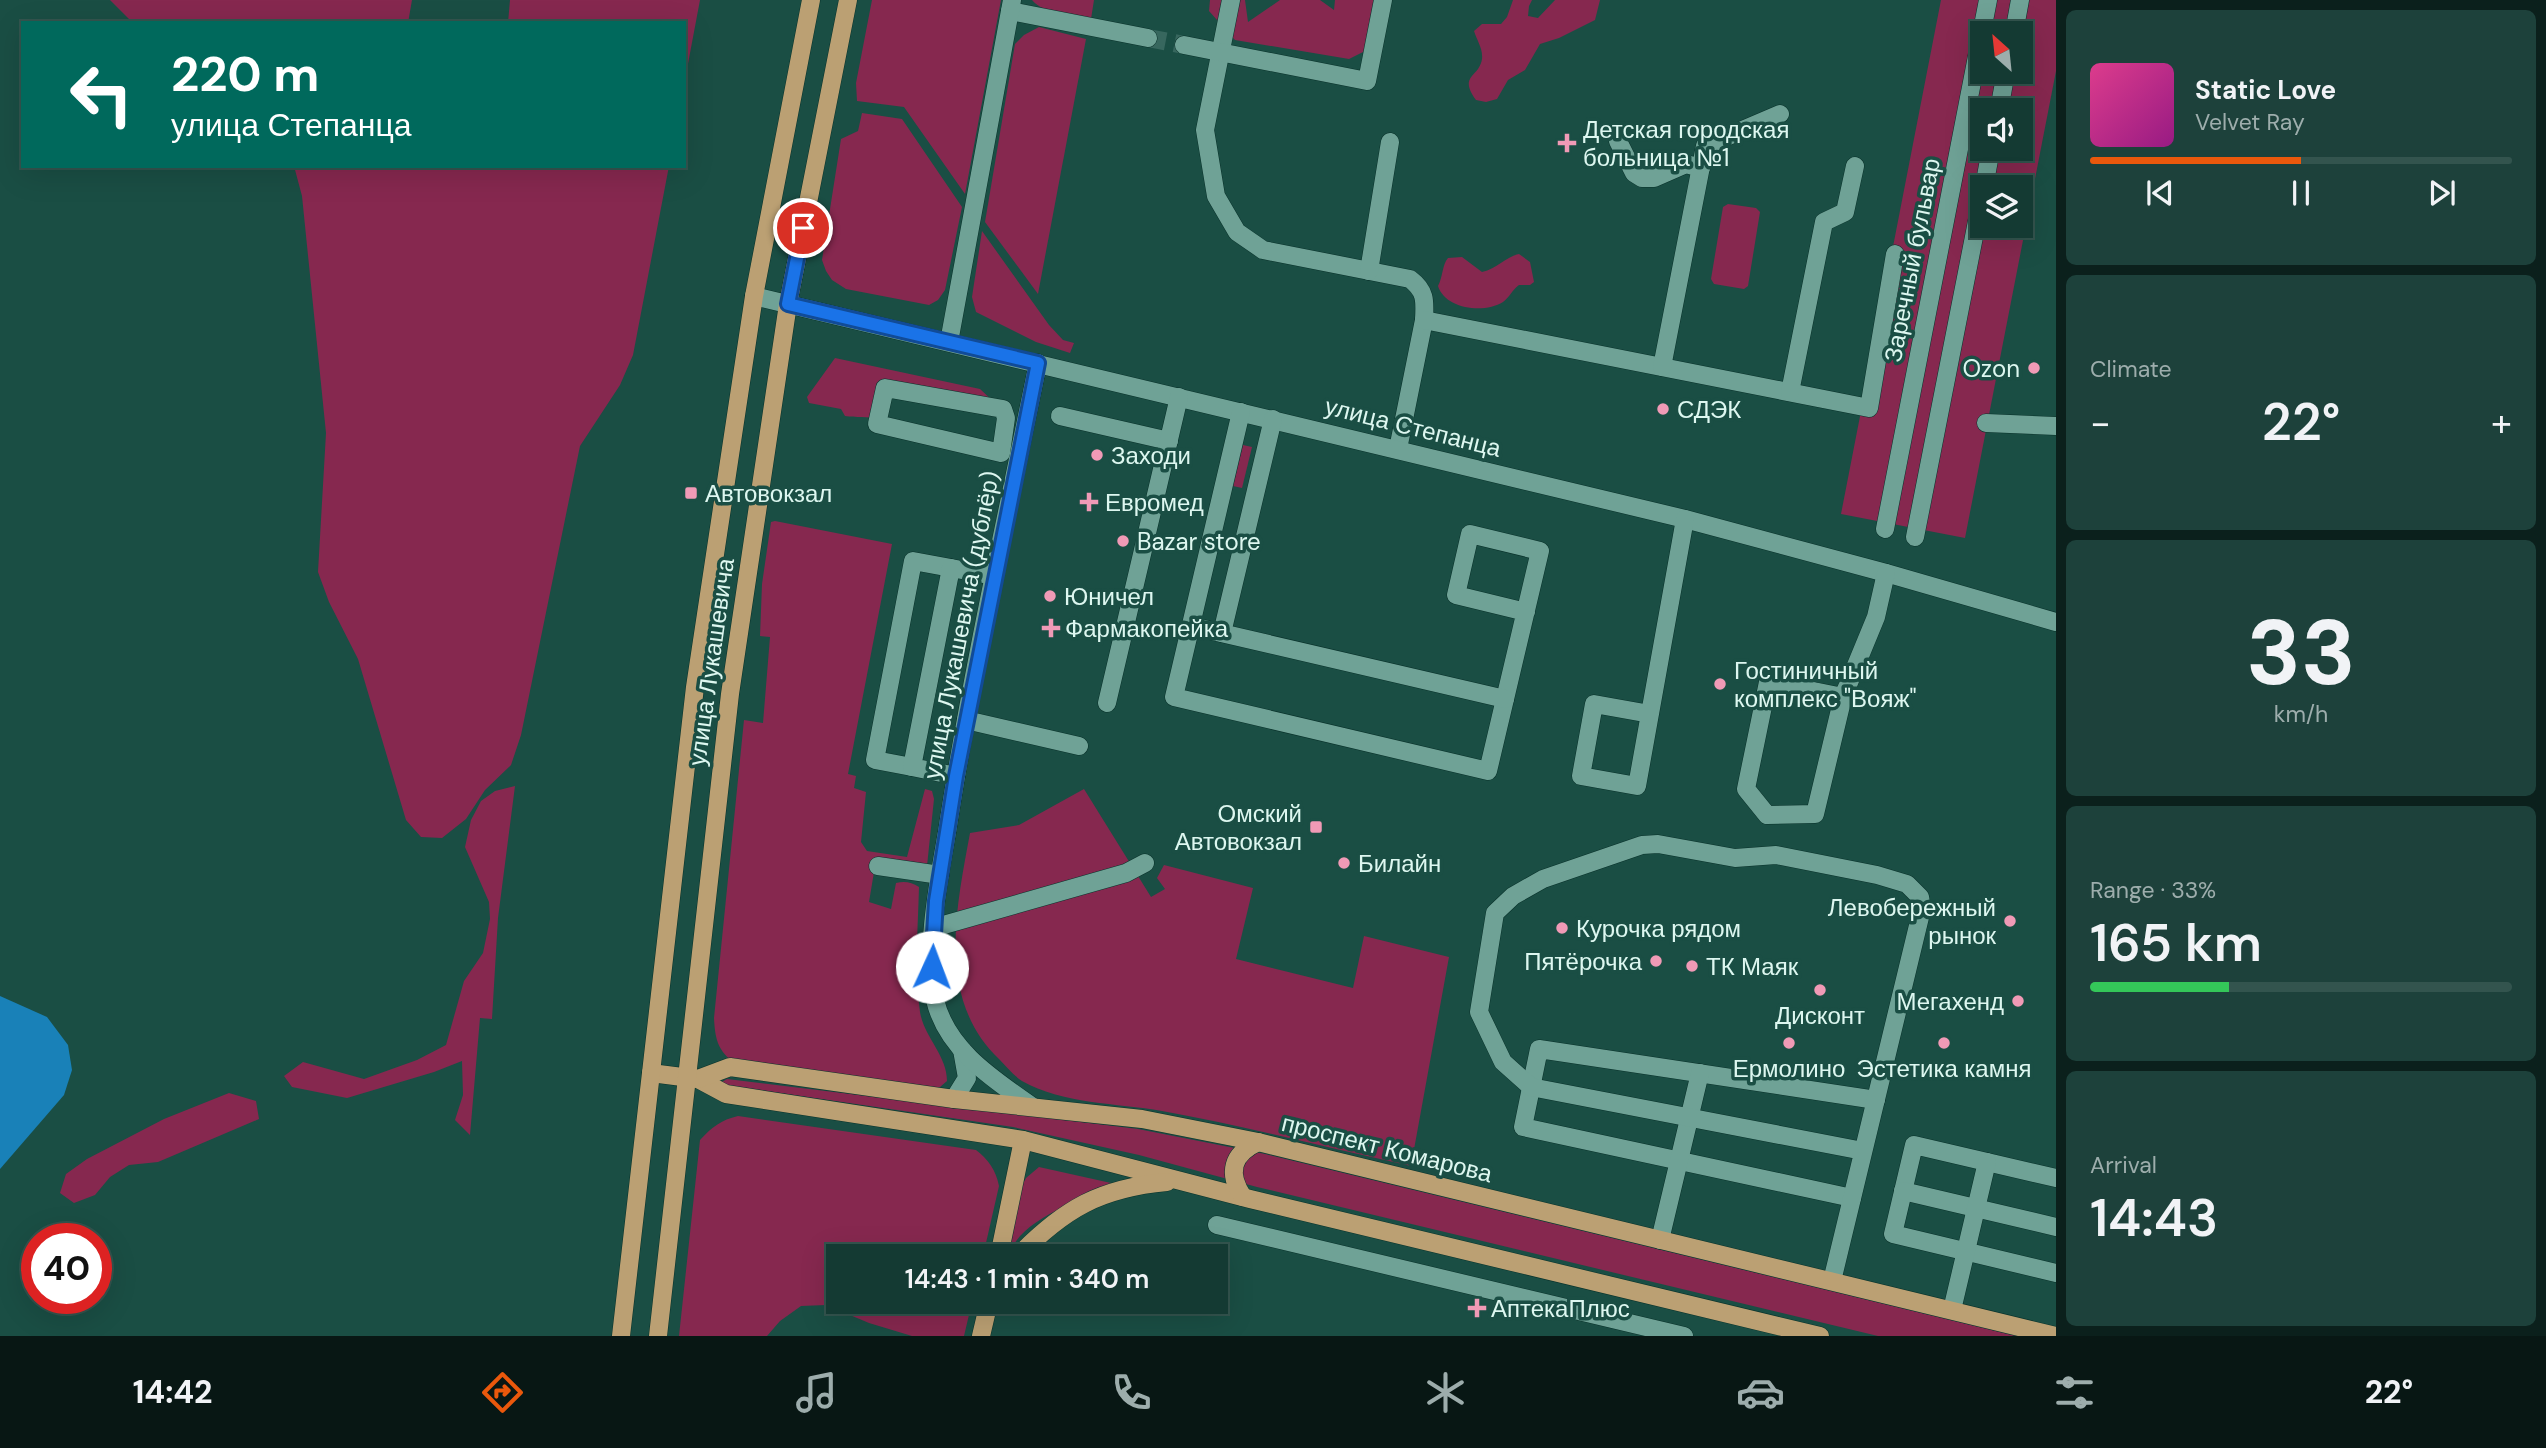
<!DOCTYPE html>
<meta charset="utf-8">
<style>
body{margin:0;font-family:"DM Sans",sans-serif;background:#1d413b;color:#f1f3f6;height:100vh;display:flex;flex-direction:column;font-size:26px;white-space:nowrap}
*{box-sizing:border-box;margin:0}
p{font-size:23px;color:#9dadac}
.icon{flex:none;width:38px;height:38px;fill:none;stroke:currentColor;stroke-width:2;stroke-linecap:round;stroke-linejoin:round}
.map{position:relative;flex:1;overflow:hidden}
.sheet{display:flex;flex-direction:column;gap:10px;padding:10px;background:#0b201c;width:490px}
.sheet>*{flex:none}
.guide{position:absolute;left:21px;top:21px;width:665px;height:147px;border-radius:0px;box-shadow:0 7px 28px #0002,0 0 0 2px #33544e;background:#00695c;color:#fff;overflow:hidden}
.needle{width:46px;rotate:333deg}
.fabs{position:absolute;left:1970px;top:21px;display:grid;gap:14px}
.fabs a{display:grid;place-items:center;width:63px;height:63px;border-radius:0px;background:#143a33;box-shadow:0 7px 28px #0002,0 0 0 2px #33544e;font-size:35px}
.speed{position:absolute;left:21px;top:1223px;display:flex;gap:14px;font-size:35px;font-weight:700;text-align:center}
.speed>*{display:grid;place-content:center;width:91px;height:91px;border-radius:50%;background:#143a33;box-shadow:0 7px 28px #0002,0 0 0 2px #33544e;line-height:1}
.speed .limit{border:10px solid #d22;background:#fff;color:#111}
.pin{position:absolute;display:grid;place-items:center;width:60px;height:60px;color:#fff;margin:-30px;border:4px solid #fff;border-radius:50%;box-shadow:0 2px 7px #0007}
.me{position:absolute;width:77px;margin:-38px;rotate:2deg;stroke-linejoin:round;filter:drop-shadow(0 0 5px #0008)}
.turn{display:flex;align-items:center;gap:24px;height:147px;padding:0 35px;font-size:32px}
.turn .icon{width:91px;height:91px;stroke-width:2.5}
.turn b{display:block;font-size:49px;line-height:60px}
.big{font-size:52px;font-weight:600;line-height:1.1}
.sheet .tile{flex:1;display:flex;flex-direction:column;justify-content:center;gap:10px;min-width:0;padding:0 24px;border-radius:10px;background:#1d413b}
.sheet .dial{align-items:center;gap:0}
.dial b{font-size:91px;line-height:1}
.song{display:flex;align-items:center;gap:21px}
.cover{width:84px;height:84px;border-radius:10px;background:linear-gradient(135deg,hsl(330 70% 55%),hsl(310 70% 35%))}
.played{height:7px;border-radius:4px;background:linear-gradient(90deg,#ea580c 50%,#33544e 50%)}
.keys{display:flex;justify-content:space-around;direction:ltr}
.heat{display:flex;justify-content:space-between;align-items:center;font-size:38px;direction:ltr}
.charge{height:10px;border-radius:5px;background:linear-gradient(90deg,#34c759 33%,#33544e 0)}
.trip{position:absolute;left:826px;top:1244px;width:402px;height:70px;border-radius:0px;background:#143a33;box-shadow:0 7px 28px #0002,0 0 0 2px #33544e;font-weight:600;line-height:70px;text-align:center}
.tab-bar{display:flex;height:112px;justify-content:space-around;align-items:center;background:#081714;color:#9dadac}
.tab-bar .icon{width:49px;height:49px}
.tab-bar .on{color:#ea580c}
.tab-bar b{font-size:32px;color:#f1f3f6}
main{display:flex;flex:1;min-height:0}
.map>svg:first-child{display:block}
.green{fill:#86284f;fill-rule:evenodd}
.water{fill:#1981b8}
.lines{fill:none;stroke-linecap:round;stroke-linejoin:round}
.minor-tunnel{stroke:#37675e;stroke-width:18;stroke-dasharray:18 9;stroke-linecap:butt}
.minor-casing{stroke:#09322b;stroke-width:19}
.major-casing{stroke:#09322b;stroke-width:19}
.minor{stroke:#6fa296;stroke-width:18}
.major{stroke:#bba073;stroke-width:18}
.route-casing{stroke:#114b97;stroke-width:18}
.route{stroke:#1a73e8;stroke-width:12}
.poi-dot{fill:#f09ab6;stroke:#1a4e44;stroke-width:2.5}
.labels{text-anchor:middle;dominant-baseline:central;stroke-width:7;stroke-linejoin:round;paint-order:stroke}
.poi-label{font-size:24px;fill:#ddf7f0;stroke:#1a4e44;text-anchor:start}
.street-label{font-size:24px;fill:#ddf7f0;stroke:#1a4e44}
</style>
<main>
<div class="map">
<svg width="2056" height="1336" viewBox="0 0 2056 1336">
<rect width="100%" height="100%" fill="#1a4e44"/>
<g class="green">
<polygon points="110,0 412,0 408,23 133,23"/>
<polygon points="510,0 700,0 684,85 684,23 508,23"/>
<polygon points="872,0 1001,0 965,194 904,107 857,101 856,83"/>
<path d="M1032 0H1094L1091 19C1072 15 1045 15 1032 0Z"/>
<polygon points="1210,0 1245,0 1248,22 1280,0 1320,0 1334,10 1335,0 1377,0 1367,50 1349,59 1235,40 1209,11"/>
<path d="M1513 0H1532L1529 6 1528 16 1538 18 1555 0H1600L1595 20 1559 38 1540 44 1525 70 1508 80 1497 99 1486 102 1476 100C1458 75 1479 78 1482 59 1483 48 1477 41 1474 31L1482 24H1501L1507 17Z"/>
<path d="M1941 0H2056V71L1965 538 1841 514ZM1983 33H2021V72H1983ZM1983 110H2021V149H1983ZM1983 187H2021V226H1983Z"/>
<polygon points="1039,27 1086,39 1038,294 985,222 1015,44 1024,35"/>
<polygon points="862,113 902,119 962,207 945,290 938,300 929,305 846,289 832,280 826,271 822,260 841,139 858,131"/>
<polygon points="294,166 669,166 633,355 620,385 580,446 521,735 511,765 485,790 466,819 442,838 421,837 406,820 358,659 329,602 318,572 326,433 302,196"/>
<polygon points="1728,204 1756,208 1760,212 1748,286 1744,289 1714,284 1711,279 1723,207"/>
<polygon points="982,231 1049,325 1063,340 1074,343 1070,353 1036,342 976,312 972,297"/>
<path d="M1519 254 1530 262 1534 282 1530 285H1519C1512 290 1509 298 1503 302 1484 314 1445 309 1438 286 1443 277 1442 265 1448 258L1462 257 1482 272C1497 269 1505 257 1519 254Z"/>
<path d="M835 358 980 389 994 402 885 388 878 419C867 416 856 418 845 416L841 409 809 403 807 397Z"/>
<polygon points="1243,445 1252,447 1242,488 1233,486"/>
<path d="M775 521 892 544 848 774 856 776 854 788 866 792 861 842 867 851 907 857 925 789 932 791 934 799 927 866 874 872 869 902 891 909 896 883C905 881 911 882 919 887 918 929 914 971 920 1012 924 1037 947 1055 947 1081L940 1087 926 1090 732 1061C717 1049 715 1037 714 1018L744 720 763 723 770 637 760 636 762 584 771 522Z"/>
<polygon points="515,786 498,918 492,1019 480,1018 470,1135 455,1120 463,1095 462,1061 434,1072 347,1098 292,1087 284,1076 303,1062 364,1079 417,1060 446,1045 464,981 483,953 490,919 489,902 465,847 471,820 481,801 495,791"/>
<path d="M1084 789 1151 897 1165 889 1157 878 1164 865 1253 888 1236 959 1353 988 1364 936 1449 957 1411 1166C1328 1148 1245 1126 1162 1111 1117 1103 1062 1104 1022 1081 1014 1076 1006 1066 999 1059 936 999 956 909 970 833L1019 825Z"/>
<polygon points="727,1079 1138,1129 1265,1154 2016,1336 1878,1336 1257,1187 1139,1155 1013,1127 726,1085 722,1082"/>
<polygon points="229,1093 256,1101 259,1119 158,1162 129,1165 110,1177 95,1195 74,1203 60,1193 66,1174 87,1159 164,1119"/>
<path d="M738 1116 976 1150C988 1159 996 1170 999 1186L983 1256H838V1302H972L964 1336H912L869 1323 826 1305 801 1306 780 1321 767 1336H679L700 1140C712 1127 721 1120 738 1116Z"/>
<path d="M1039 1167 1120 1185C1088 1197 1030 1215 1013 1246L1009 1241 1021 1187 1026 1178Z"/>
</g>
<polygon class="water" points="0,996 47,1017 68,1045 72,1070 64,1095 0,1169"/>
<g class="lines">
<polyline class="minor-tunnel" points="1148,38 1184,45"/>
<defs>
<g id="minor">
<path d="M1231 0 1205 130 1216 196 1237 232 1263 250 1410 279C1426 291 1425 301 1424 320L1398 449"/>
<polyline points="1010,11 1148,38"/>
<polyline points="2014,33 2020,0"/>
<polyline points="1184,45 1367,81 1383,0"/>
<polyline points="1999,110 2006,72"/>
<polyline points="1618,141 1634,173 1642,178 1654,178 1686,164 1701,168"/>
<polyline points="1984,187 1991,149"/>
<polyline points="1369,271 1390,142"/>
<polyline points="754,296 1685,519 1886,573 2056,622"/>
<polyline points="1424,320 1869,408 1895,254"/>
<polyline points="949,342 1012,0"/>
<polyline points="1662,367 1705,146 1780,114"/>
<polygon points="885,388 1003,409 1006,418 1001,453 877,424"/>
<polyline points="1790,392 1824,222 1845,212 1855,166"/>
<polyline points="1241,412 1174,697 1488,771 1540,551 1470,534 1456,595 1526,612"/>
<polyline points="1060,416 1169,441"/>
<polyline points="1986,423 2056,426"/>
<polyline points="1885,529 1988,0"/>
<polyline points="1915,537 1983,191"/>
<polyline points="1191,626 1505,699"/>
<polyline points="1222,633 1273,419"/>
<polyline points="1843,697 1768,682 1746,789 1767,815 1815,814 1843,697 1876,617 1886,573"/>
<polyline points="1107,703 1179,397"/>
<polyline points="1650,714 1594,704 1581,776 1637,786 1685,519"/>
<polyline points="966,720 1079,746"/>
<polyline points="912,767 875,760 913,561 951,568"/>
<polyline points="956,776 912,767 951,568 994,576"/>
<polyline points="878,866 940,875"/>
<polyline points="933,928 1126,873 1145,863"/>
<polyline points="954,1099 967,1078 962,1050"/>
<path d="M1033 1107C993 1079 947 1050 935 1000 924 955 939 878 947 832 971 675 1006 519 1038 363"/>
<polyline points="2056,1178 1914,1145 1893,1234 2056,1273"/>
<polyline points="1903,1191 2056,1227"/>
<polyline points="1852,1198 1523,1127 1539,1049 1876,1100"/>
<polyline points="1217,1225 1684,1336"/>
<polyline points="1660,1240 1700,1073"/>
<polyline points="1832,1281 1922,909 1920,897 1907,884 1877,875 1776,855 1735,858 1658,844 1642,845 1543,879 1513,896 1495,913 1479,1012 1503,1062 1531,1087 1863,1151"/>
<polyline points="1952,1310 1987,1162"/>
</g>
<g id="major">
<polyline points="651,1073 698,1079 726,1094 1023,1140 1250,1199 1820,1336"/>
<polyline points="698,1079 730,1067 954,1099 1142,1119 1258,1142 2056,1336"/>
<path d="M1243 1197C1227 1173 1232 1154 1258 1142"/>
<polyline points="999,1256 1023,1140"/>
<path d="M1018 1256C1064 1209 1100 1188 1167 1182"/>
<polyline points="621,1336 695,687 754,296 811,0"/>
<polyline points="658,1336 730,694 788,304 848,0"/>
<polyline points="981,1336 989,1302"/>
</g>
</defs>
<use href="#minor" class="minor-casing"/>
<use href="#major" class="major-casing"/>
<use href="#minor" class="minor"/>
<use href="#major" class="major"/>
</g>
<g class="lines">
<defs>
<polyline id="route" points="803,228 788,304 1038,363 956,776 936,901 932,967"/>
</defs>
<use href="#route" class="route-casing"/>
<use href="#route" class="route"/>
</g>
<g class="poi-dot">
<path d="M1563.5 132.5h7v7h7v7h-7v7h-7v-7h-7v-7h7z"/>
<circle cx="2034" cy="368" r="7"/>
<circle cx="1663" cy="409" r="7"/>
<circle cx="1097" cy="455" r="7"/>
<rect x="684" y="486" width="14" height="14" rx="3.5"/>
<path d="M1085.5 491.5h7v7h7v7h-7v7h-7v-7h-7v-7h7z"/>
<circle cx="1123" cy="541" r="7"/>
<circle cx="1050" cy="596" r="7"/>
<path d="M1047.5 617.5h7v7h7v7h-7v7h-7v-7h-7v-7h7z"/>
<circle cx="1720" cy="684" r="7"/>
<rect x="1309" y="820" width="14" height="14" rx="3.5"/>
<circle cx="1344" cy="863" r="7"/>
<circle cx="2010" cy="921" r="7"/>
<circle cx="1562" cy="928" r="7"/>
<circle cx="1656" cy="961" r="7"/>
<circle cx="1692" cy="966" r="7"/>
<circle cx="1820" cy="990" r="7"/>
<circle cx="2018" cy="1001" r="7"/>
<circle cx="1789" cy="1043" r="7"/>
<circle cx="1944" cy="1043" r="7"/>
<path d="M1473.5 1297.5h7v7h7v7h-7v7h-7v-7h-7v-7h7z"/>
</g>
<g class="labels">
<g class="poi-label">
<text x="1583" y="129">Детская городская<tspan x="1583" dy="28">больница №1</tspan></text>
<text x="2020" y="368" text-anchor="end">Ozon</text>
<text x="1677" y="409">СДЭК</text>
<text x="1111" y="455">Заходи</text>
<text x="705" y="493">Автовокзал</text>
<text x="1105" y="502">Евромед</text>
<text x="1137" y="541">Bazar store</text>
<text x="1064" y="596">Юничел</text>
<text x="1065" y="628">Фармакопейка</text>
<text x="1734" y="670">Гостиничный<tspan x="1734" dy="28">комплекс "Вояж"</tspan></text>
<text x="1302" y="813" text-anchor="end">Омский<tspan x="1302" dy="28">Автовокзал</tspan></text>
<text x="1358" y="863">Билайн</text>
<text x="1996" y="907" text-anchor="end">Левобережный<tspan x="1996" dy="28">рынок</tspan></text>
<text x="1576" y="928">Курочка рядом</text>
<text x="1642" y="961" text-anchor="end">Пятёрочка</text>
<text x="1706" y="966">ТК Маяк</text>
<text x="2004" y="1001" text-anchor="end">Мегахенд</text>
<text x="1820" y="1015" text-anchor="middle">Дисконт</text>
<text x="1789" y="1068" text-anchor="middle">Ермолино</text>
<text x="1944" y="1068" text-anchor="middle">Эстетика камня</text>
<text x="1491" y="1308">АптекаПлюс</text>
</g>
<g class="street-label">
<text transform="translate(1912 260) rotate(-79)">Заречный бульвар</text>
<text transform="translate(1413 427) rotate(14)">улица Степанца</text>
<text transform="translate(961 625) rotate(-79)">улица Лукашевича (дублёр)</text>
<text transform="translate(711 662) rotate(-82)">улица Лукашевича</text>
<text transform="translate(1387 1148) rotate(14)">проспект Комарова</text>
</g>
</g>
</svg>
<div class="fabs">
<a><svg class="needle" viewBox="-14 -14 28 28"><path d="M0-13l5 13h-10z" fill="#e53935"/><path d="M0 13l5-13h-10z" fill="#9dadac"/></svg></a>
<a><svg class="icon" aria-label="sound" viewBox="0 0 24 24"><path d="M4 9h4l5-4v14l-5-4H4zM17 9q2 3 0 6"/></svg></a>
<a><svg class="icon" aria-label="layers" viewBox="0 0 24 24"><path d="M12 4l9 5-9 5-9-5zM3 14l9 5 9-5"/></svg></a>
</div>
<div class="speed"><div class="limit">40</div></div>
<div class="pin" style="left:803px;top:228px;background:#d93025"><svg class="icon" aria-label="arrive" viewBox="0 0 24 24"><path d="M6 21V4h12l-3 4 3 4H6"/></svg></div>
<svg class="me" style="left:932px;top:967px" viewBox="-20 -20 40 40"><circle r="19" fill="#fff"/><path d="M0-13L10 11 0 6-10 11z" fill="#1a73e8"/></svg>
<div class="trip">14:43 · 1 min · 340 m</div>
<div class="guide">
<div class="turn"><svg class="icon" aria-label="left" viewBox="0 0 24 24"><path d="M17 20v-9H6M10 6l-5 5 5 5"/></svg><div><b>220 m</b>улица Степанца</div></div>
</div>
</div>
<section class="sheet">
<div class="tile">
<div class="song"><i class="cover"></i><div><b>Static Love</b><p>Velvet Ray</p></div></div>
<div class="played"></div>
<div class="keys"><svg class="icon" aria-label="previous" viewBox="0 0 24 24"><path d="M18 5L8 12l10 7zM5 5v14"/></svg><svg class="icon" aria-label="pause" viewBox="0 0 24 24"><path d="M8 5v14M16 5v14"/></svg><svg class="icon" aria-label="next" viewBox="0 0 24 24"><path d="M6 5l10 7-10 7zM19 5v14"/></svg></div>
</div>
<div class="tile"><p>Climate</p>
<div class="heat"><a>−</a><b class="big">22°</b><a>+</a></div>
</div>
<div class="tile dial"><b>33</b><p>km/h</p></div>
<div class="tile"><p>Range · 33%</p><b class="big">165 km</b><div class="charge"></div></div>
<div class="tile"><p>Arrival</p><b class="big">14:43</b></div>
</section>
</main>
<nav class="tab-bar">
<b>14:42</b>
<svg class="icon on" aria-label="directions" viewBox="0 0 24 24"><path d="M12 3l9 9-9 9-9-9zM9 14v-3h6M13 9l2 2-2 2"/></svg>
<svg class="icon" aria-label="music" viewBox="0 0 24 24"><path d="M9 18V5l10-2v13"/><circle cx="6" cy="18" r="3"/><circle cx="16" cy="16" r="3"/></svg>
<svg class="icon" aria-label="phone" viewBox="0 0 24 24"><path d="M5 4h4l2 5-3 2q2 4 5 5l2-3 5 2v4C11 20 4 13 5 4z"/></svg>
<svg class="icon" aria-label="climate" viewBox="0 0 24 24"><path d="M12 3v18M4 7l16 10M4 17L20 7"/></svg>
<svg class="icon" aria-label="car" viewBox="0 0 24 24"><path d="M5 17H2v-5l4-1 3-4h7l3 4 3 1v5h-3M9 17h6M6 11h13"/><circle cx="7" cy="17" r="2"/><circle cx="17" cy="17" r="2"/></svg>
<svg class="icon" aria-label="filters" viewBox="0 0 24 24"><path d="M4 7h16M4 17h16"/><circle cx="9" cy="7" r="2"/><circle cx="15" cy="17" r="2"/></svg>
<b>22°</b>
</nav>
